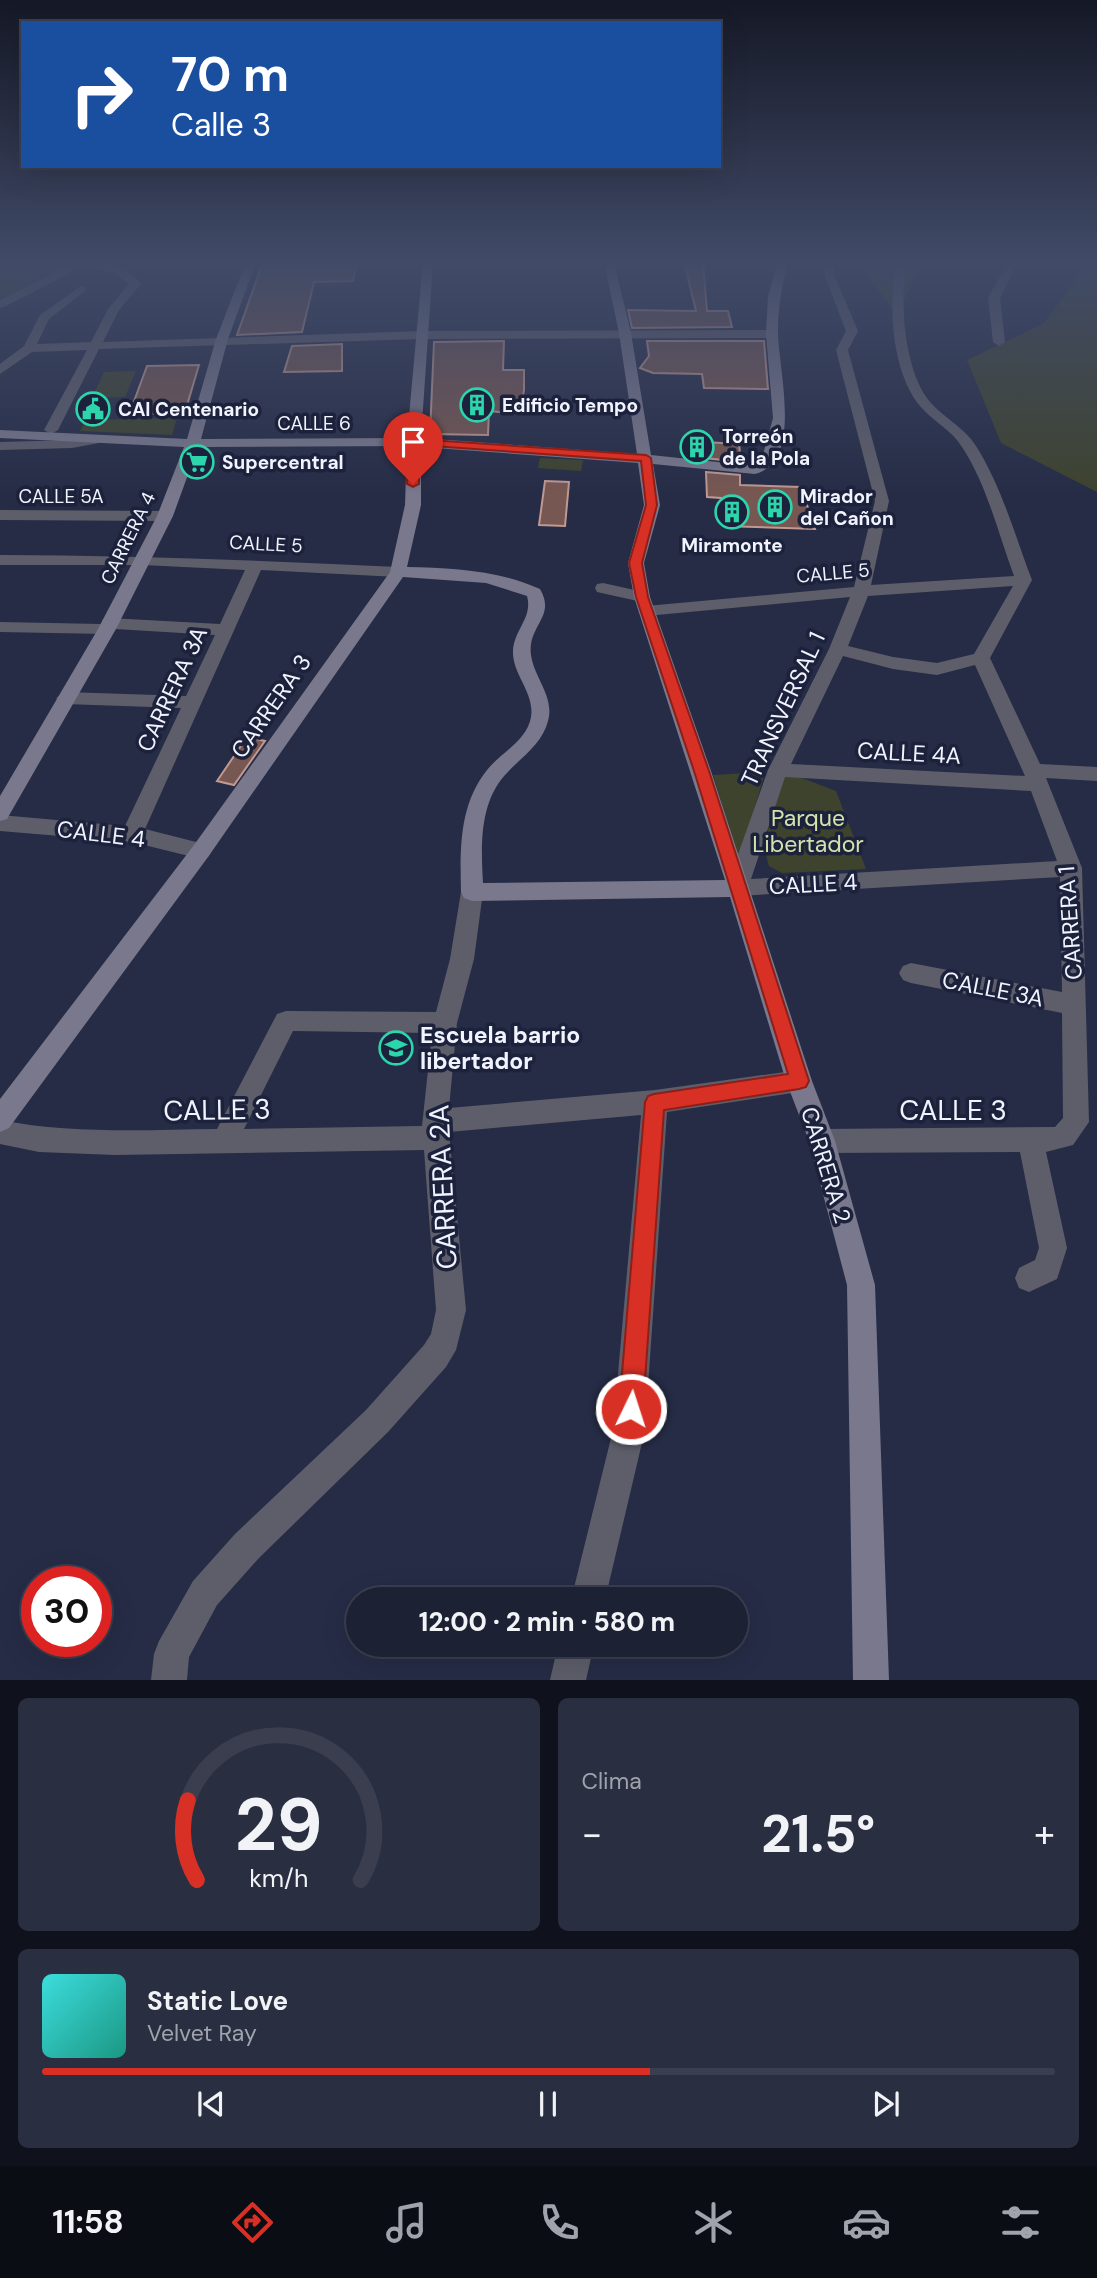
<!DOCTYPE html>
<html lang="es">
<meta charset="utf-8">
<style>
body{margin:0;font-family:"DM Sans",sans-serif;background:#292e40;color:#f1f3f6;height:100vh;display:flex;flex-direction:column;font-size:26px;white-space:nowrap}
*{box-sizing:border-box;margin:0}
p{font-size:23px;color:#a0a3ac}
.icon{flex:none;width:38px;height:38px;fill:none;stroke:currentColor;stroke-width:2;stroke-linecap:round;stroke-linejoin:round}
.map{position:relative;height:1680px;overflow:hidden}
.details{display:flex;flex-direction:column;gap:18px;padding:18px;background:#0f121d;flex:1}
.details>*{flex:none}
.guide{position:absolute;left:21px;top:21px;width:700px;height:147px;border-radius:0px;box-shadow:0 7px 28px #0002,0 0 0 2px #3a3e4f;background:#1a4fa0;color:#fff;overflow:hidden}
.speed{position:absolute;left:21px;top:1566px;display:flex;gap:14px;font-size:35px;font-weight:700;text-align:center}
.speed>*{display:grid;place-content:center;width:91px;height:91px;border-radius:50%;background:#1c2134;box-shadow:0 7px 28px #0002,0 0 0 2px #3a3e4f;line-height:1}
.speed .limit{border:10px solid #d22;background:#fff;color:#111}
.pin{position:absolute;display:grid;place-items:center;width:60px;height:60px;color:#fff;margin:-72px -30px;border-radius:50% 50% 50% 0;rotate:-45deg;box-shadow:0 0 7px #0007}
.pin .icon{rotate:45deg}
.me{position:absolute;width:77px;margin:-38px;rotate:4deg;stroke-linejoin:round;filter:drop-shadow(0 0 5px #0008)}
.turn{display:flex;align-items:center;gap:24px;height:147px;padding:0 35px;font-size:32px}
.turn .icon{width:91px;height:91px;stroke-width:2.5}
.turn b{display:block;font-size:49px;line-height:60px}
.big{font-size:52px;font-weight:800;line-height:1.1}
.details .tile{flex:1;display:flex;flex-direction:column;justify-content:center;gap:10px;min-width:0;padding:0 24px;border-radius:10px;background:#292e40}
.details .dial{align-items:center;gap:0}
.dial svg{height:182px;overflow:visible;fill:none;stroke:#3a3e4f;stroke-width:7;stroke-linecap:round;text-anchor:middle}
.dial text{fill:#f1f3f6;stroke:none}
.song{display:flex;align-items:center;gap:21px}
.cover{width:84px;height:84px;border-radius:10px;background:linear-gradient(135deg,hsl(180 70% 55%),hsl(170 70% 35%))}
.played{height:7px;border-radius:4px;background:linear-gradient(90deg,#d93025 60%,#3a3e4f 60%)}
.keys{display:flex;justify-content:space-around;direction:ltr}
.heat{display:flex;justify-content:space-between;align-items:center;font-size:38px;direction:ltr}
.details .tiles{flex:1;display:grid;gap:18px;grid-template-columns:1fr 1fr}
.tile:last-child{grid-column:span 2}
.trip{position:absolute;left:346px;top:1587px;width:402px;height:70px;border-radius:35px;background:#1c2134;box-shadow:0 7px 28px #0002,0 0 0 2px #3a3e4f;font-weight:800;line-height:70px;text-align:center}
.menu{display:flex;height:112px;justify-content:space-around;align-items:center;background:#0b0d15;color:#a0a3ac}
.menu .icon{width:49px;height:49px}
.menu .on{color:#d93025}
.menu b{font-size:32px;color:#f1f3f6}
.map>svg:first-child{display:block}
.green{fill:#3e432e}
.building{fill:#775751;stroke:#c09992;stroke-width:2}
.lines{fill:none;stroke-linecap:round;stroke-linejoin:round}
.street{fill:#5e5e6b;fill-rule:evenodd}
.secondary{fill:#79788c;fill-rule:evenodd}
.route{fill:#d93025;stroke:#8d1f18;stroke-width:2}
.labels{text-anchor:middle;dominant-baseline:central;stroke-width:7;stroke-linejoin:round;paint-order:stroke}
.far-poi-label{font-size:19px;font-weight:bold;fill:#f1f4fe;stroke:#1d223c;text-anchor:start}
.far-street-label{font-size:19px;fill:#f1f4fe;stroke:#1d223c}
.street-label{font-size:23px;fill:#f1f4fe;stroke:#1d223c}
.park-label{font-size:23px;fill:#d4e2ab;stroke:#1d223c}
.poi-label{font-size:23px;font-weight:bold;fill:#f1f4fe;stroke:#1d223c;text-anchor:start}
.near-street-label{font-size:28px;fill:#f1f4fe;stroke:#1d223c}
</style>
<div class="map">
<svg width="1097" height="1680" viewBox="0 0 1097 1680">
<rect width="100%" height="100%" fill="#262c46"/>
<g class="green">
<polygon points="0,262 101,262 82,268 64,267 0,299"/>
<polygon points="855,262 921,262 898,315"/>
<polygon points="1082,262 1097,262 1097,492 1001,443 967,360 1043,324 1079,276"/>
<polygon points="136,371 125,397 92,398 104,372"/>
<polygon points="177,418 172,435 80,431 86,420"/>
<polygon points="540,458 583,460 581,471 538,468"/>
<polygon points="765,772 739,862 713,775"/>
<polygon points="789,773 836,791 866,869 782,873 769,866 765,852 775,779"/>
</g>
<g class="building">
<polygon points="263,262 357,262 353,281 314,282 302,332 237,335"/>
<polygon points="684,262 703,262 707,311 728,311 732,327 632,328 628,310 696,311"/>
<polygon points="504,341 503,370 524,370 524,390 520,414 489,411 488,435 430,434 434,342"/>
<polygon points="647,341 764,341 768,389 704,388 702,374 653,373 640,368 649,356"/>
<polygon points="342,344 342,371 284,372 292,346"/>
<polygon points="199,365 185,412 129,415 147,366"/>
<polygon points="704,442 739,444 741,462 705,458"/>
<polygon points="706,472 740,475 740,485 801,487 815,529 723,526 721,498 707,497"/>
<polygon points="545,481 569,482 565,526 539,525"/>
<polygon points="247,737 265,741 234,785 217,781"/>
</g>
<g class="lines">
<g class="street">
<path d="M75 262C99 262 125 263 141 284L119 310 103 342 421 331 772 330 778 334 772 338 421 339 99 349 58 430 51 434 44 430 87 350 32 352 0 374V364L24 346 40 315 81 286 85 287V291L49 319 37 344 91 342 108 309 129 284 116 274 85 265 4 307 0 308V300Z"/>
<path d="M823 262H833L835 277 858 331 848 350 889 501 871 585 1014 576C998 533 987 485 962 447 952 430 932 421 920 406 892 373 887 303 897 262H907C899 300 904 371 930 402 944 418 965 428 976 446 1002 487 1015 536 1032 580L990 658 1040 764 1097 767V781L1046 778 1082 868 1089 1122 1073 1145 1046 1152 1067 1248 1057 1279 1029 1292 1019 1288 1015 1278 1019 1268 1035 1260 1039 1248 1020 1152 822 1153 813 1150 809 1141 813 1132 822 1129 1055 1127 1063 1118 1062 1013 911 983 903 980 899 973 903 966 911 963 1062 992 1060 877 737 896 729 894 726 888 768 770 829 649 850 597 646 616 638 611 646 606 854 587 875 501 836 350 846 331 825 277ZM1013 586 974 654 937 663 893 657 848 646 868 596ZM843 656 893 669 937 675 975 665 1025 776 791 764ZM785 777 1031 791 1057 861 751 879Z"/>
<polygon points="1008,262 1018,262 1000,298 1005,342 999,346 993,342 988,298"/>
<polygon points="94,436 99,437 99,443 72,448 0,450 0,442 72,440"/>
<polygon points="0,510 165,511 173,516 165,521 0,520"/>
<path d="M0 555C133 555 265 561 398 567L406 572 398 577 261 570 145 829 208 845 212 851 208 857 201 859 132 842 0 831V815L125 826 181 708 65 704 56 698 65 692 186 696 215 635 115 629 113 633 107 634 0 632V622L101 624 103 619 109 618 220 624 245 570 143 565H0Z"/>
<polygon points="603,583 648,593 650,597 642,602 597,592 595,588 597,584"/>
<path d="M472 883 480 886 483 892 474 959 457 1023 449 1108 655 1090 799 1070 808 1073 812 1081 808 1089 799 1092 667 1112 645 1430 605 1600H571L613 1430 641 1115 449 1132 466 1310 456 1350 446 1367 388 1432 259 1558 217 1605 189 1657 187 1680H151L154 1654 159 1641 193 1581 235 1534 366 1410 424 1345 431 1334 436 1310 424 1150 115 1155 39 1152 0 1144V1120C71 1134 144 1130 217 1129L277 1014 286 1011 436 1012 450 959 461 892 464 886ZM293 1031 432 1033 422 1126 244 1129Z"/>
<polygon points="558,1645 594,1645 586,1680 550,1680"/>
</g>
<path class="secondary" d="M246 262H256L228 339 201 439 407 438 423 262H433L421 438 637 454 619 333 604 262H614L631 333 651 455 755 466 761 462 773 418 766 334 768 296 778 262H788C782 285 778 307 778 332 778 368 804 462 755 474L653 464 660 505 644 563 650 597 711 771 812 1081 835 1141 875 1285 889 1680H853L847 1285 809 1141 786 1081 730 897 472 901 464 898 461 892C460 849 459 805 487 770 501 752 527 741 531 717 535 693 512 674 513 651 514 629 533 618 527 596L486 583 403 577 208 857 9 1128 0 1132V1099L194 845 390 572 405 505 407 446 198 447 173 516 116 629 7 819 0 821V796L98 629 157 516 184 447 0 438V430L187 439 216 339ZM421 447 638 463 644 505 628 563 634 597 725 880 483 883C481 847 479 804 505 775 520 758 542 745 548 721 556 693 527 672 531 644 535 622 554 613 540 589 498 570 452 568 407 567L421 505Z"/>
</g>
<linearGradient id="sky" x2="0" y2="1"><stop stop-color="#151826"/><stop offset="0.53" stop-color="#414b68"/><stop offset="1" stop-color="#414b68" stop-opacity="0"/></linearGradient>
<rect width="1097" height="497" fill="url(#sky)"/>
<polygon class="route" points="414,439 646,455 651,458 657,505 642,563 648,597 709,771 809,1081 806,1087 799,1089 664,1110 643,1409 639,1418 631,1421 623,1418 619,1409 645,1102 648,1096 654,1094 788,1074 694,771 636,597 629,563 646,505 641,461 419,445 419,484 413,487 407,484 408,442"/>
<defs>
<symbol id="building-ring" viewBox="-11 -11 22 22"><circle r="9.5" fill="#1d223c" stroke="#2cd5ab" stroke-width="1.5"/><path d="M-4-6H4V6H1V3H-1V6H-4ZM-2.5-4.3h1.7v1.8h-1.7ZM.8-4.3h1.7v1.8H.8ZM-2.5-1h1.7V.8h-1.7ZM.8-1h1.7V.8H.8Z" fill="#2cd5ab"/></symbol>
<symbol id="civic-ring" viewBox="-11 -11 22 22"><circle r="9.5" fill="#1d223c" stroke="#2cd5ab" stroke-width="1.5"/><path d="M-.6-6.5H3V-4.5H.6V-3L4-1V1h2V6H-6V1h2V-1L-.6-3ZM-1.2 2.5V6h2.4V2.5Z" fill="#2cd5ab"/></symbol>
<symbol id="supermarket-ring" viewBox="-11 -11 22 22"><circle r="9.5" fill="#1d223c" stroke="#2cd5ab" stroke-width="1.5"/><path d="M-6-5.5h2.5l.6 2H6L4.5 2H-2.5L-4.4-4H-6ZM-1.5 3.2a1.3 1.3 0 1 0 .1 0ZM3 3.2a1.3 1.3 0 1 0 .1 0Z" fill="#2cd5ab"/></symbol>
<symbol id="school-ring" viewBox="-11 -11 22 22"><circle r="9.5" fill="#1d223c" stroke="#2cd5ab" stroke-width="1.5"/><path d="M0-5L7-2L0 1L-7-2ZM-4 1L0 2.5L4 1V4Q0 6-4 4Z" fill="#2cd5ab"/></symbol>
</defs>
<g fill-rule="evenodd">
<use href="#building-ring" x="458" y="386" width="38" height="38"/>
<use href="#civic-ring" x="74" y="390" width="38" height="38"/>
<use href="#building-ring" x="678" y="428" width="38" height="38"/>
<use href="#supermarket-ring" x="178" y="443" width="38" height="38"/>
<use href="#building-ring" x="756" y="488" width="38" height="38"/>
<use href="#building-ring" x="713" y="493" width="38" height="38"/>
<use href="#school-ring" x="377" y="1029" width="38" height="38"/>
</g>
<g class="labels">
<g class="far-poi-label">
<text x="502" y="405">Edificio Tempo</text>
<text x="118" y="409">CAI Centenario</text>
<text x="722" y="436">Torreón<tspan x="722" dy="22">de la Pola</tspan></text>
<text x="222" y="462">Supercentral</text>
<text x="800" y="496">Mirador<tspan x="800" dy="22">del Cañon</tspan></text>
<text x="732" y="545" text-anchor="middle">Miramonte</text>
</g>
<g class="far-street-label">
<text x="314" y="423">CALLE 6</text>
<text x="61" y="496">CALLE 5A</text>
<text transform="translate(128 538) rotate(-64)">CARRERA 4</text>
<text transform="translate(266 544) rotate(3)">CALLE 5</text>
<text transform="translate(833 573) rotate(-5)">CALLE 5</text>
</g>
<g class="street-label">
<text transform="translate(172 689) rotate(-65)">CARRERA 3A</text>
<text transform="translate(271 706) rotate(-55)">CARRERA 3</text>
<text transform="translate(783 709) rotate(-65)">TRANSVERSAL 1</text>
<text transform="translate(909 753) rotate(3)">CALLE 4A</text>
<text transform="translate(101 834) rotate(7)">CALLE 4</text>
<text transform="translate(813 884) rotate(-3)">CALLE 4</text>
<text transform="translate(1070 923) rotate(-94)">CARRERA 1</text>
<text transform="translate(993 989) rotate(11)">CALLE 3A</text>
<text transform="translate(826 1165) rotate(73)">CARRERA 2</text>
</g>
<g class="park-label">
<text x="808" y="818">Parque<tspan x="808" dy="26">Libertador</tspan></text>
</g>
<g class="poi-label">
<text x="420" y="1035">Escuela barrio<tspan x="420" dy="26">libertador</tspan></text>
</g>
<g class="near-street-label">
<text transform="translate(217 1110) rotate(-1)">CALLE 3</text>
<text x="953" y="1110">CALLE 3</text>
<text transform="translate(443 1187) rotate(-93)">CARRERA 2A</text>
</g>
</g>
</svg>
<div class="speed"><div class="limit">30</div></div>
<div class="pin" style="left:413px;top:484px;background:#d93025"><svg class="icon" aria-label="arrive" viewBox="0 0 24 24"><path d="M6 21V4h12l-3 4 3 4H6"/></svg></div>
<svg class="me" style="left:631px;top:1409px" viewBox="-20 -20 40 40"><circle r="17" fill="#d93025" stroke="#fff" stroke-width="3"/><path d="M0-11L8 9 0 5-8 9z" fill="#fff"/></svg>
<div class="trip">12:00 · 2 min · 580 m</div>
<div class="guide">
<div class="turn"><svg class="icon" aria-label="right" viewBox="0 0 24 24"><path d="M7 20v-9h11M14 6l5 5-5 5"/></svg><div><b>70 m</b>Calle 3</div></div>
</div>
</div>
<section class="details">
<div class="tiles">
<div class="tile dial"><svg viewBox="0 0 100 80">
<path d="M14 69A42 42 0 1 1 86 69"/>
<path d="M14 69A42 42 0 0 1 10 34" stroke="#d93025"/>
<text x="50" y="56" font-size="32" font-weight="700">29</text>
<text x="50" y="72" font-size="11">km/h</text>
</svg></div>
<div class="tile"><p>Clima</p>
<div class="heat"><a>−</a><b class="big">21.5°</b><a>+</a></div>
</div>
<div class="tile">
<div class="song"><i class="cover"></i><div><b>Static Love</b><p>Velvet Ray</p></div></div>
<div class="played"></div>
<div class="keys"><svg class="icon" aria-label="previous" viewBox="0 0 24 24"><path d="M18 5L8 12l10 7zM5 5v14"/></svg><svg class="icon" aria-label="pause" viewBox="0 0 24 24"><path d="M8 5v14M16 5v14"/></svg><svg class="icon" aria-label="next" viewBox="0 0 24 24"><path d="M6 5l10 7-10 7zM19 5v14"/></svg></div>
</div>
</div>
</section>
<nav class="menu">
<b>11:58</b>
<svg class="icon on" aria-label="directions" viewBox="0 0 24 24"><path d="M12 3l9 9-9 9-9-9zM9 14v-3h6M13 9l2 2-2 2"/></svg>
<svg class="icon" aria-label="music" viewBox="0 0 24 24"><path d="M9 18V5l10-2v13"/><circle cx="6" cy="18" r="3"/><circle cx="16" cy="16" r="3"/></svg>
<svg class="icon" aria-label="phone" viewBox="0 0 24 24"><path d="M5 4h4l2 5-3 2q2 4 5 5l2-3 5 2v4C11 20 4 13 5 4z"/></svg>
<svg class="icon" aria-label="climate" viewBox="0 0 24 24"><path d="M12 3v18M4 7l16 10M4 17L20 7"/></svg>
<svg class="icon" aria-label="car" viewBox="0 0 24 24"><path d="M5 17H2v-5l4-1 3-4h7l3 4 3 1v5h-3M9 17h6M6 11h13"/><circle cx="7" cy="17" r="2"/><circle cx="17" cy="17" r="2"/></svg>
<svg class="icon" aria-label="filters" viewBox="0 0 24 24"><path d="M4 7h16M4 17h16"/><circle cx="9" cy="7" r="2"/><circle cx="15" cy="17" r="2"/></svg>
</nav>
